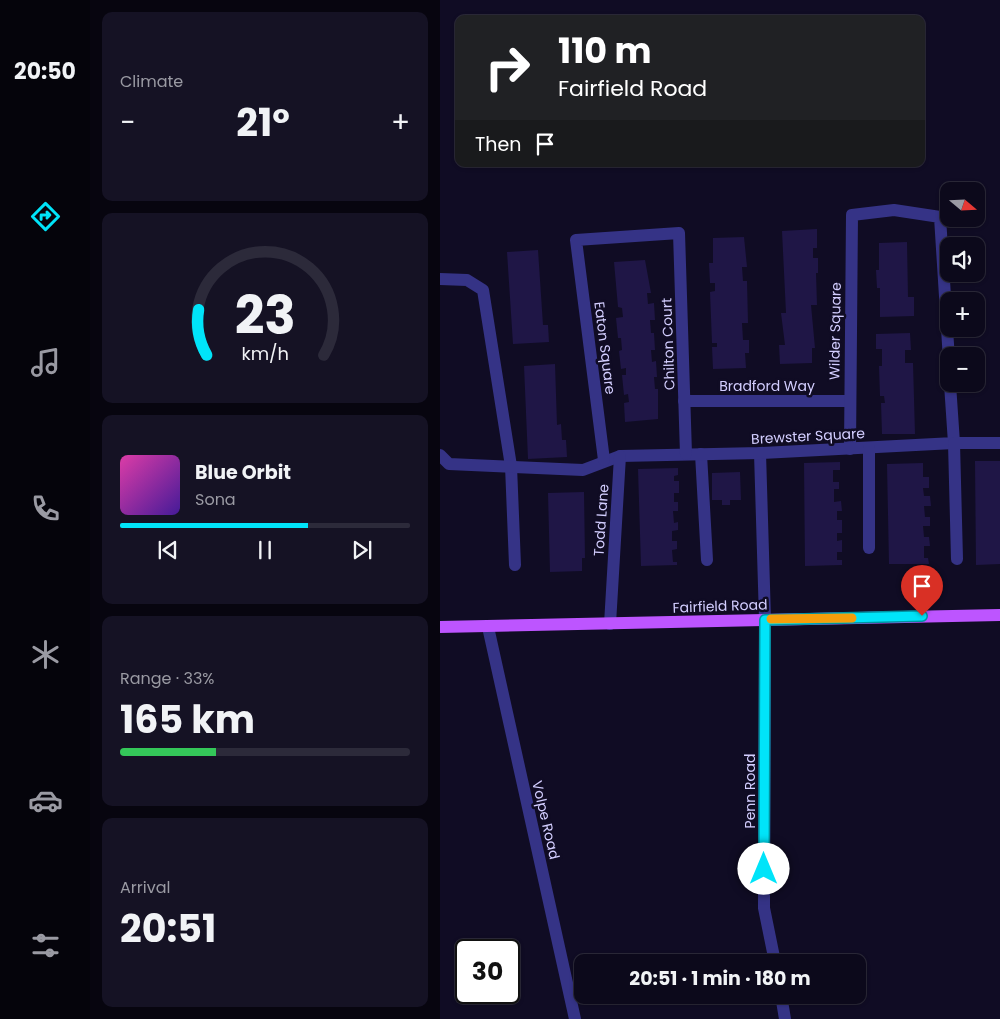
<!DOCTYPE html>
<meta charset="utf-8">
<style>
body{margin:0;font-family:Poppins,sans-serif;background:#151224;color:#f1f3f6;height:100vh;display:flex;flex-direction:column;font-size:19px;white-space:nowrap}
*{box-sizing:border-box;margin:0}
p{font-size:16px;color:#9a9aa3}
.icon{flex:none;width:28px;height:28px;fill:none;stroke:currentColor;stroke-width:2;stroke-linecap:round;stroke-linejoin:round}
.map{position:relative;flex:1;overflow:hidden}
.sheet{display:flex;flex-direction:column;gap:12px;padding:12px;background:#07050f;width:350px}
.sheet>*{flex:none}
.guide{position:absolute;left:15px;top:15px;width:470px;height:152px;border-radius:10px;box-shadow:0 1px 4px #0004,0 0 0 1px #2c2a3a;background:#202124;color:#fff;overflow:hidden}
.needle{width:32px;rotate:109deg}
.tools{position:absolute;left:500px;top:182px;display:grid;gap:10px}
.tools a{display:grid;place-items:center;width:45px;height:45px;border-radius:10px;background:#0c091b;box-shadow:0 1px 4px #0004,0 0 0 1px #2c2a3a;font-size:25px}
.speed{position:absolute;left:15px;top:939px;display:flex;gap:10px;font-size:25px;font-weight:700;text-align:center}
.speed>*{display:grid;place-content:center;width:65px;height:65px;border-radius:50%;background:#0c091b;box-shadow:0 1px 4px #0004,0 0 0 1px #2c2a3a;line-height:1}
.speed .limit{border:2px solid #111;border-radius:8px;background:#fff;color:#111}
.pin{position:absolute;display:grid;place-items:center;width:42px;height:42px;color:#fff;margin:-51px -21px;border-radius:50% 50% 50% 0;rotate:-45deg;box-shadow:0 0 5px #0007}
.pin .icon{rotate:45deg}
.me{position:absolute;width:55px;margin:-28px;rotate:0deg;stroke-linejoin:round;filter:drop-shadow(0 0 4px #0008)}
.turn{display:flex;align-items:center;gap:18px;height:105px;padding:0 20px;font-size:22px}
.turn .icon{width:65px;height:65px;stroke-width:2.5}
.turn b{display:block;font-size:35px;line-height:42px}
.then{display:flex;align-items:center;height:48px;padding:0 20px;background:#0003;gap:10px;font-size:19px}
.big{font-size:38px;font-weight:700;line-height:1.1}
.sheet .tile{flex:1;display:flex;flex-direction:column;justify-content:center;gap:8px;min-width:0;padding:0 18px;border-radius:10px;background:#151224}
.sheet .dial{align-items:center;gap:0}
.dial svg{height:130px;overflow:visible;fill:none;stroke:#2c2a3a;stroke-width:7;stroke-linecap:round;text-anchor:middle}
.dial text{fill:#f1f3f6;stroke:none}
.song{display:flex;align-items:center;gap:15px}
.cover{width:60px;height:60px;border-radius:8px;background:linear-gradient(135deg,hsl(320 70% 55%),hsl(260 70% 35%))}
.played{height:5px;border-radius:2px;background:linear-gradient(90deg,#00e4f9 65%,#2c2a3a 65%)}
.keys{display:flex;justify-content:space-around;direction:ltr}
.heat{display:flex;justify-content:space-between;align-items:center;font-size:28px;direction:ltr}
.charge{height:8px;border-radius:4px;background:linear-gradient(90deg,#34c759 33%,#2c2a3a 0)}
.trip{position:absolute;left:134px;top:954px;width:292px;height:50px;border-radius:10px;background:#0c091b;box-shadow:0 1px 4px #0004,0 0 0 1px #2c2a3a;font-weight:700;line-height:50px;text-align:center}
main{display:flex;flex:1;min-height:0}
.tab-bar{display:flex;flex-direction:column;width:90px;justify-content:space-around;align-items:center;background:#05040b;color:#9a9aa3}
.tab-bar .icon{width:35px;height:35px}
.tab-bar .current{color:#00e4f9}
.tab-bar b{font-size:22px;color:#f1f3f6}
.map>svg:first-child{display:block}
.building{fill:#1f1646}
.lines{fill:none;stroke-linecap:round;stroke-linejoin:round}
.minor{stroke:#353386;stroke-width:12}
.major{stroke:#bd55ff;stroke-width:12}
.route-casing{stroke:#0094a2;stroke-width:12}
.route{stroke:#00e4f9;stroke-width:9}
.slow{stroke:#f59e0b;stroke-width:9}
.labels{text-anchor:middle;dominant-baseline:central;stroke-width:5;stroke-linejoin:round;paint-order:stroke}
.street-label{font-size:14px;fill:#d3ceff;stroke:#100c24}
</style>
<main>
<nav class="tab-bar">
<b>20:50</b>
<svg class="icon current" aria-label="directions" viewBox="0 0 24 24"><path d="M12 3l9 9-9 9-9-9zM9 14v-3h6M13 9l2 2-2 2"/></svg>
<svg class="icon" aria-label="music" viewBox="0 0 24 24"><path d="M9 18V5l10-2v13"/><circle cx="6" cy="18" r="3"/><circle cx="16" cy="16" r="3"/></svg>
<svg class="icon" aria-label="phone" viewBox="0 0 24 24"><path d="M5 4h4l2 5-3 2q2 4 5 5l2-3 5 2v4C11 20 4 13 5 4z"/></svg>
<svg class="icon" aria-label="climate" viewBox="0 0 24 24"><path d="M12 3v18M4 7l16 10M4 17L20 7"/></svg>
<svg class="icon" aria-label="car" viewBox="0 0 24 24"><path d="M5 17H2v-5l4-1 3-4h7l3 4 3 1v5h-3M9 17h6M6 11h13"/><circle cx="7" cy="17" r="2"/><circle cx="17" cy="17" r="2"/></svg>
<svg class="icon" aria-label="filters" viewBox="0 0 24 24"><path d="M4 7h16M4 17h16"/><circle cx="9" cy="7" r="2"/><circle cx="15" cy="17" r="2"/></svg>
</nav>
<section class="sheet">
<div class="tile"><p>Climate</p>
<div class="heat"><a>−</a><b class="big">21°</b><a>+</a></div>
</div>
<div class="tile dial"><svg viewBox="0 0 100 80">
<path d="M14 69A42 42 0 1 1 86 69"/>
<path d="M14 69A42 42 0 0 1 9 41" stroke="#00e4f9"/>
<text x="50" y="56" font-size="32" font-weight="700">23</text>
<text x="50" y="72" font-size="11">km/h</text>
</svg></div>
<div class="tile">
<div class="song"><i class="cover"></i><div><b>Blue Orbit</b><p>Sona</p></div></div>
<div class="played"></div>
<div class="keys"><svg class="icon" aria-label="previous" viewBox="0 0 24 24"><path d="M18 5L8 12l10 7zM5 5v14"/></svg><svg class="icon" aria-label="pause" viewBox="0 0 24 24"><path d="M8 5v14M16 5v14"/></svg><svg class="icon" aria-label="next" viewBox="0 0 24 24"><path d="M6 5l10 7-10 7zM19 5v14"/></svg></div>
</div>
<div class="tile"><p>Range · 33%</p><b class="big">165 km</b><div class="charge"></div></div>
<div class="tile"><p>Arrival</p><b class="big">20:51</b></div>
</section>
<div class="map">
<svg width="560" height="1019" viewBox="0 0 560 1019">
<rect width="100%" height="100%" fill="#100c24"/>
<g class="building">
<polygon points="377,229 377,248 373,248 373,258 378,258 378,273 376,273 377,305 371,305 375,348 372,348 372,363 340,364 339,345 345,345 341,313 346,313 342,231"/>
<polygon points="304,237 307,267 302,267 303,281 307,281 308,323 302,323 303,340 309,340 309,353 305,353 306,368 273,369 272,347 277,347 277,343 272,343 270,292 275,291 275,283 270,283 269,263 273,263 273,238"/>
<polygon points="467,242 468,297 474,297 474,316 440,317 440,288 437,288 436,270 439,270 439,243"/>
<polygon points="98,250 103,325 108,325 109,342 73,344 67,252"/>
<polygon points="205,260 211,293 207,293 208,304 214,303 215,320 210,320 211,333 214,333 215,350 211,350 212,362 216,361 217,377 214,377 215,389 218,389 218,419 185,422 184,403 189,402 188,394 184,395 182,375 186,375 186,368 181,369 179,351 182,350 181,338 178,338 176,318 183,317 182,308 178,307 174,262"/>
<polygon points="470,333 471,350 465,350 465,363 473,363 475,434 442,434 441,403 445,403 444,396 440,396 439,366 442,366 442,349 436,349 436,334"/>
<polygon points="115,364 117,425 121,424 122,440 126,440 127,457 88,459 84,366"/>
<polygon points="535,461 560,461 560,564 536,565"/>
<polygon points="400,462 400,470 393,470 393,482 399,482 399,489 394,489 394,502 401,501 402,511 397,511 397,520 402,520 402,533 397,533 397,541 402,540 402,552 397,552 397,560 402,560 402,565 365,566 364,463"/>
<polygon points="483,463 483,477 489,477 489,488 483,488 484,496 490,496 491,506 484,506 485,517 490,517 490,526 483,526 484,537 489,537 490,546 484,546 484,558 488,558 489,564 449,564 447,464"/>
<polygon points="238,468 238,475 234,476 234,481 239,481 239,493 234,493 234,502 238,502 238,511 233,511 234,523 238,522 238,530 232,531 232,541 237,541 237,549 232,550 233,562 237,562 237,565 201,566 198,469"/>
<polygon points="300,472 301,500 290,500 290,505 282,505 282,500 272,500 272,473"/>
<polygon points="144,492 145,558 142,558 142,571 110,572 108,493"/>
</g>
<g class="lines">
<g class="minor">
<polyline points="0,279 27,280 43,290 71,466 75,565"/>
<polyline points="244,401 409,401"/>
<polyline points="410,449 412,215 454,210 500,217 509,360"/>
<polyline points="320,453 325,619 324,908 335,962"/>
<polyline points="261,454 267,560"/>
<polyline points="0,455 9,464 143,470 180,456 320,453 514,443 510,384"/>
<polyline points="164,460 136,240 239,233 246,454"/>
<polyline points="429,548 429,448"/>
<polyline points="517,559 514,443 560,443"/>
<polyline points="170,624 180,456"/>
<polyline points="48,627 135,1019"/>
<polyline points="341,995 345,1019"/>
</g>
<polyline class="major" points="0,627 560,615"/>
</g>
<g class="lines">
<defs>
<polyline id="route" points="324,869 325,620 482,616"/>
</defs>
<use href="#route" class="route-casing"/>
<use href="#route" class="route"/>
<polyline class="slow" points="331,619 412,618"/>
</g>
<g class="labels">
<g class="street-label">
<text transform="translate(395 331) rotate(-89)">Wilder Square</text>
<text transform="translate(228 344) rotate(-92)">Chilton Court</text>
<text transform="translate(165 348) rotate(83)">Eaton Square</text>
<text x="327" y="386">Bradford Way</text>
<text transform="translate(368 436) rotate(-3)">Brewster Square</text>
<text transform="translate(161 520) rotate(-86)">Todd Lane</text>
<text transform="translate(280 606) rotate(-2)">Fairfield Road</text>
<text transform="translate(310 791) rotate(-90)">Penn Road</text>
<text transform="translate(106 820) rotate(77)">Volpe Road</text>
</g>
</g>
</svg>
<div class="tools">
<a><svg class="needle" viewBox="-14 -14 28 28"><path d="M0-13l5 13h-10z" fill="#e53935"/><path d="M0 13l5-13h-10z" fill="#9a9aa3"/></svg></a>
<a><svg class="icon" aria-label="sound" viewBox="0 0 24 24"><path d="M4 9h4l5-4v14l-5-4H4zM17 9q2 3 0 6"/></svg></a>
<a>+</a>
<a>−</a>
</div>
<div class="speed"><div class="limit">30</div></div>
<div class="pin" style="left:482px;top:616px;background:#d93025"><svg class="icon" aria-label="arrive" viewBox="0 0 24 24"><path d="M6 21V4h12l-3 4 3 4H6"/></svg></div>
<svg class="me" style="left:324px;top:869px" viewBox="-20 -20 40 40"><circle r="19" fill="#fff"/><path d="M0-13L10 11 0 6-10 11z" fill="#00e4f9"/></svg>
<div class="trip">20:51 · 1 min · 180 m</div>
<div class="guide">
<div class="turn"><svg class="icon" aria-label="right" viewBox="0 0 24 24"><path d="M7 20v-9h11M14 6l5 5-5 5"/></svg><div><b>110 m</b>Fairfield Road</div></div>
<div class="then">Then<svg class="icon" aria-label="arrive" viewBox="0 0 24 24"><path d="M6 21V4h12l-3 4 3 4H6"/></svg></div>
</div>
</div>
</main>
